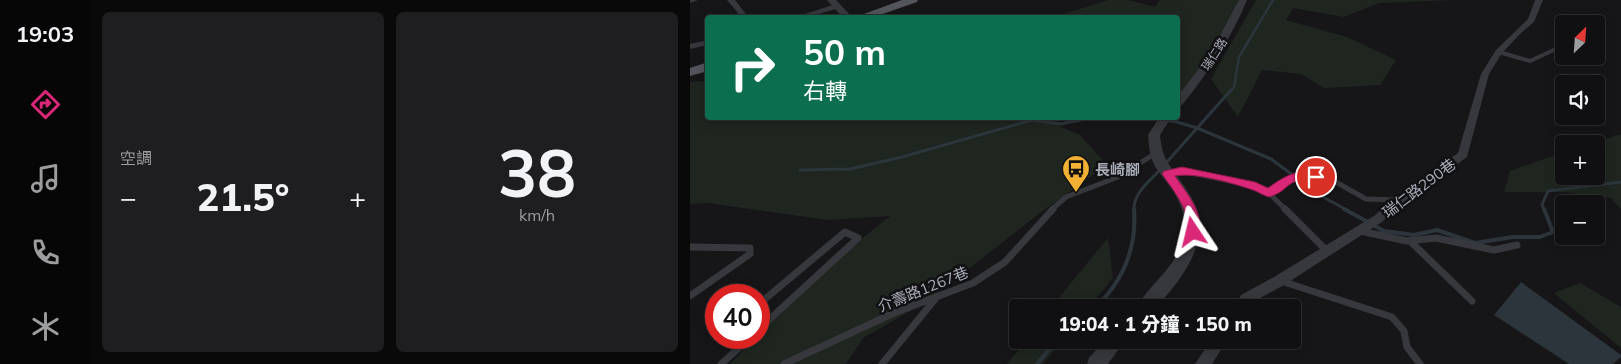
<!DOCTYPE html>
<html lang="zh-TW">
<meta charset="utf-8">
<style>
body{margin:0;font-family:Mulish,"Noto Sans TC",sans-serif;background:#1e1e20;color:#f1f3f6;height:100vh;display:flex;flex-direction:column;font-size:19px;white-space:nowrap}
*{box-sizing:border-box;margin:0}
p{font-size:16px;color:#9c9d9f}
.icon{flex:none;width:28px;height:28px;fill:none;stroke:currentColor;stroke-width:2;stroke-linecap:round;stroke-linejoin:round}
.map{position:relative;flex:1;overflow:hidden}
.side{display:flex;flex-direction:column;gap:12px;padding:12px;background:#09090a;width:600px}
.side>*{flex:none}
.hud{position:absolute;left:15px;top:15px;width:475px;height:105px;border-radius:5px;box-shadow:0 2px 12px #0003,0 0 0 1px #303032;background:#0b6e4f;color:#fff;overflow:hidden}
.needle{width:32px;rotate:25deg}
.buttons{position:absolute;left:865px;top:15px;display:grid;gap:10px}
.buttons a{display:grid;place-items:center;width:50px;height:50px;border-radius:5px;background:#101012;box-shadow:0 2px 12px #0003,0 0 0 1px #303032;font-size:25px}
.speed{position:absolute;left:15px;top:284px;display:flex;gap:10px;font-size:25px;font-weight:700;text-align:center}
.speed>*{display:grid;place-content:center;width:65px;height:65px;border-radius:50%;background:#101012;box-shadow:0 2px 12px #0003,0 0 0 1px #303032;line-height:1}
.speed .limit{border:8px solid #d22;background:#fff;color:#111}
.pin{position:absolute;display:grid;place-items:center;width:42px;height:42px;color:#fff;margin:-21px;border:2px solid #fff;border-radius:50%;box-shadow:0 1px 5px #0007}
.me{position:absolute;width:55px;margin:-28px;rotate:350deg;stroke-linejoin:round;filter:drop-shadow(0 0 4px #0008)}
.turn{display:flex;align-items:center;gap:18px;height:105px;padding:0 15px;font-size:22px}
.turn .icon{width:65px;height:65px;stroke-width:2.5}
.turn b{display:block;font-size:35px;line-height:42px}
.big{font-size:38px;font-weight:800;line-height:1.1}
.side .widget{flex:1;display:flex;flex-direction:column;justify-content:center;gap:8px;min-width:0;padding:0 18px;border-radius:8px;background:#1e1e20}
.side .dial{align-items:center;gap:0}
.dial b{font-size:65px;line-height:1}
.heat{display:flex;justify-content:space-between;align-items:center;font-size:28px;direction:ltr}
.side .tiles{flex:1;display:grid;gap:12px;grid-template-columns:repeat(2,1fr)}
.trip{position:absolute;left:319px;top:299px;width:292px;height:50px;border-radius:5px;background:#101012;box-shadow:0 2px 12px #0003,0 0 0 1px #303032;font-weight:800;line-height:50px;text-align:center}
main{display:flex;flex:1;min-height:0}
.tabs{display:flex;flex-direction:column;width:90px;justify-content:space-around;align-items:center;background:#060607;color:#9c9d9f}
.tabs .icon{width:35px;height:35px}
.tabs .current{color:#db2777}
.tabs b{font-size:22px;color:#f1f3f6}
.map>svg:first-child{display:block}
.green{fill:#1e261f}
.water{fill:#2c353c}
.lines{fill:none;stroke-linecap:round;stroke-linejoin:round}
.stream-far2{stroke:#2c353c;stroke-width:2.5}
.stream-far1{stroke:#2c353c;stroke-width:3}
.stream{stroke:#2c353c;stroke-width:4}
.service-far2{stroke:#37383d;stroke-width:4}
.service-far1{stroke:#37383d;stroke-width:5}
.service{stroke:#37383d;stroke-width:7}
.minor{fill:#37383d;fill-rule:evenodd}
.tertiary{fill:#37383d;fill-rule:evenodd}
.primary{fill:#53555c;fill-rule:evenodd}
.route{fill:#db2777;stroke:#8e194d}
.labels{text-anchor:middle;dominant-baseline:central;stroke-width:5;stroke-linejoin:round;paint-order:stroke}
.far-street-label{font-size:12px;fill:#a8adb8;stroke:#111113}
.poi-label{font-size:15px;font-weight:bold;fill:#a8adb8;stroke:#111113;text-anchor:start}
.street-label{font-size:15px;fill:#a8adb8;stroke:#111113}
</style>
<main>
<nav class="tabs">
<b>19:03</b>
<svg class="icon current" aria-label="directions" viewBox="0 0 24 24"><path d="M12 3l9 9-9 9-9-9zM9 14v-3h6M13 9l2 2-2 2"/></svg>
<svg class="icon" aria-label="music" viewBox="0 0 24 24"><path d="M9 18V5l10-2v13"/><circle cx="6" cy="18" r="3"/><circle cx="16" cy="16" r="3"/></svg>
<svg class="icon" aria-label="phone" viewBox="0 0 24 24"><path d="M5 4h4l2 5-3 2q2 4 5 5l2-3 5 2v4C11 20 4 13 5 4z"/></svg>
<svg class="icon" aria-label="climate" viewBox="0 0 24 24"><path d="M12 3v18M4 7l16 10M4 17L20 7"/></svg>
</nav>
<section class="side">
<div class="tiles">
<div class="widget"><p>空調</p>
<div class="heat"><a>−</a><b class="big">21.5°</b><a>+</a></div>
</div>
<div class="widget dial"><b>38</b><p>km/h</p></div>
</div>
</section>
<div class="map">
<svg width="931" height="364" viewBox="0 0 931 364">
<rect width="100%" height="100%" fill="#161618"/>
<g class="green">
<polygon points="418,0 437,0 465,7 470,0 549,0 533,37 488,97 488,18 361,18"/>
<polygon points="566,0 766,0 689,3 654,17 603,8 596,20 657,37 706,60 690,85 634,88 611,74 572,70 548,117 521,79"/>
<polygon points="17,81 18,118 351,118 390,135 417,165 350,213 236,302 173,338 156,364 40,364 65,338 69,338 69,334 119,281 200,216 138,220 17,203 0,204 0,82"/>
<polygon points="931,134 931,209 921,198 872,192 814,192 820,171 874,152 874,176 906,176 906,144 900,144"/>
<polygon points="418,238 423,278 399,307 361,307"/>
<polygon points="890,283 931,307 931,348 864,293"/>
<polygon points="337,340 373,340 353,364 317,364"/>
</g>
<polygon class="water" points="831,282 931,355 931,357 923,364 879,364 804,315"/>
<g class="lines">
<polyline class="stream-far2" points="540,92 544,87 549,57 583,0"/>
<g class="stream-far1">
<polyline points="415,118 462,118 487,122 507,128 581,159 631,196 657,210"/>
<polyline points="476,163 541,90"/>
<polyline points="110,170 160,169 212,157 342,120 371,124 400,118"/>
<path d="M444 210C443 194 459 181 470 170"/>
<polyline points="854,210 852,205 858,191 931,182"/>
</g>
<g class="stream">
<polyline points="654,209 678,222"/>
<polyline points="683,225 694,231 724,235 747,230 785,243 823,237 850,237 863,232 854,209"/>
<path d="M405 308C433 281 447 247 444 209"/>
<polyline points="347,364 367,340"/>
</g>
<polyline class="service-far2" points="809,52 840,61 868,48"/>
<g class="service-far1">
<polyline points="478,173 492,171 565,186 579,193 596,210"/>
<polyline points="579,193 600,178 614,176 644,181 676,199 707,200"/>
<polyline points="361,210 376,197 428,177 466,153"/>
</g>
<g class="service">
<polyline points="595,209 636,250"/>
<polyline points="670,231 717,241 746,238 804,250 827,245"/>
<polyline points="720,241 782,301"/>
<polyline points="0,247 60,248 60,254 0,296"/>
<polyline points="591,281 702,317 714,331 717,347 730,364"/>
<polyline points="69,304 155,232 168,238 69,329"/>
<polyline points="31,364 60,338"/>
<polyline points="94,364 204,313 283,283 315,262 363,209"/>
<polyline points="192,364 246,298"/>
</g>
<g class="minor">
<polygon points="0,0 8,0 0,3"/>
<polygon points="37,0 45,0 59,18 52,18"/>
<polygon points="845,0 853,0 844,22 830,34 812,53 799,74 777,157 707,208 692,222 594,285 561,303 559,308 544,308 551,295 584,277 684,216 699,202 768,153 791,74 806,50 838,19"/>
<polygon points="146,4 149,4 149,8 115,18 102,18"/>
<polygon points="18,40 18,45 0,49 0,44"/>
<polygon points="521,340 537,340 522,364 505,364"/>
</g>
<g class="tertiary">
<polygon points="137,0 146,0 163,18 153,18"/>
<path d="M549 0H557C541 39 518 73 492 105L488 106V96L520 54Z"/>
<path d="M469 118H481L470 135C473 164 480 163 494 186 500 195 507 205 509 217 515 251 487 284 466 308H447C456 288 478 274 488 252 500 228 494 204 478 184 473 176 466 170 463 162 459 153 459 144 458 135Z"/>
<polygon points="415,340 435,340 418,364 397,364 399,358"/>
</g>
<g class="primary">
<polygon points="212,0 228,0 227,2 181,18 163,18"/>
<polygon points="18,62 18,71 0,76 0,68"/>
</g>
</g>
<path class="route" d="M492 167 565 182 578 188C596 175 608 168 630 175L632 177 626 181C594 177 602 190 579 197 572 195 567 191 560 189 542 183 504 172 485 176 495 191 517 216 508 235H499C496 229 497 223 496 216 492 200 481 187 472 174L474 171Z"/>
<defs>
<symbol id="bus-pin" viewBox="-11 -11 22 30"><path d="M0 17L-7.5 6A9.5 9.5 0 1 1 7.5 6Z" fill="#f2b134" stroke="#111113"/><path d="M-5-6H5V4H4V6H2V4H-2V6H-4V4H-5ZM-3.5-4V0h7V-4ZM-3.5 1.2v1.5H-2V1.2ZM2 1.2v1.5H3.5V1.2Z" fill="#111"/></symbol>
</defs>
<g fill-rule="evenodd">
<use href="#bus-pin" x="370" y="153" width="32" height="43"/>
</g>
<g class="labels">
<g class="far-street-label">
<text transform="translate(524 54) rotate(-57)">瑞仁路</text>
</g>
<g class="poi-label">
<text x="405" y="169">長崎腳</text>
</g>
<g class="street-label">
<text transform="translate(729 188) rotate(-37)">瑞仁路290巷</text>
<text transform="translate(233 289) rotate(-22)">介壽路1267巷</text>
</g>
</g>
</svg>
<div class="buttons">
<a><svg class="needle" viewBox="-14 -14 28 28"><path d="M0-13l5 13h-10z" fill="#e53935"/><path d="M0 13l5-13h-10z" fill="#9c9d9f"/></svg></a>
<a><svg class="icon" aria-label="sound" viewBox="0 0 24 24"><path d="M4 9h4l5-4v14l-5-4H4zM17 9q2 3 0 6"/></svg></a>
<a>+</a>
<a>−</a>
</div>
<div class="speed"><div class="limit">40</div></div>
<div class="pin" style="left:626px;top:177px;background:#d93025"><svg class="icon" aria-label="arrive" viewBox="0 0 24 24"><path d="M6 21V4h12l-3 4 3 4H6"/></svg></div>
<svg class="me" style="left:503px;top:232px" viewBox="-20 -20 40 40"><path d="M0-17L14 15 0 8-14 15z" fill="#db2777" stroke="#fff" stroke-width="4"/></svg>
<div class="trip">19:04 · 1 分鐘 · 150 m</div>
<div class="hud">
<div class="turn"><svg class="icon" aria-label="right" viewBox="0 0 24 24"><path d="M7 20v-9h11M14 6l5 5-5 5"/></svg><div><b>50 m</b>右轉</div></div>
</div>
</div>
</main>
